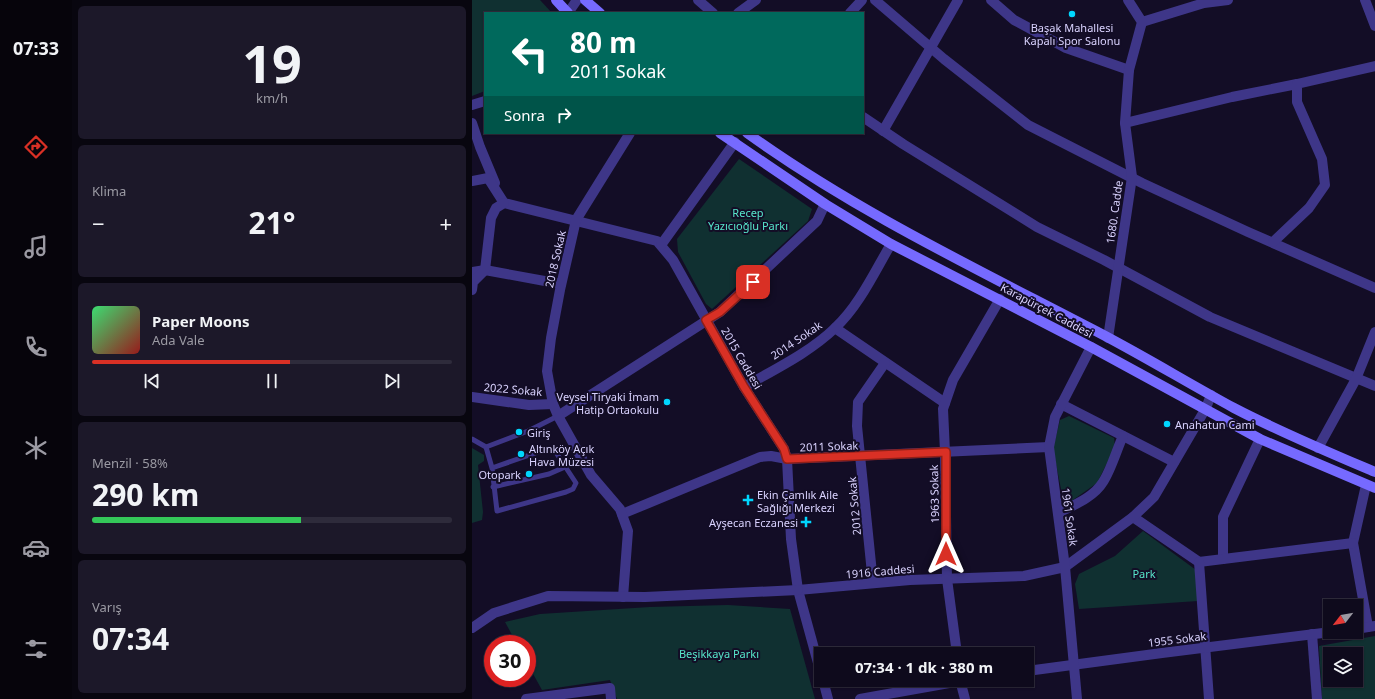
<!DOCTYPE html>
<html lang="tr">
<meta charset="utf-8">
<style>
body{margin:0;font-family:"Noto Sans",sans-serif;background:#1c1829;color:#f1f3f6;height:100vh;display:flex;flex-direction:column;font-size:15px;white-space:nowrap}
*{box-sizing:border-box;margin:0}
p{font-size:13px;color:#9b9aa3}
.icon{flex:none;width:22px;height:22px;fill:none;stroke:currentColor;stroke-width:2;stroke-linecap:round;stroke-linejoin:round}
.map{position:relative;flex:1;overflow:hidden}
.drawer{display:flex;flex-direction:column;gap:6px;padding:6px;background:#08060f;width:400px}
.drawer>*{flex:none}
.guide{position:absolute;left:12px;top:12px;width:380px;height:122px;border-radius:0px;box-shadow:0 1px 3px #0004,0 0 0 1px #2e2b3b;background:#00695c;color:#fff;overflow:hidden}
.needle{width:26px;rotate:239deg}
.controls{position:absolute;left:851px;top:599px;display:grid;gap:8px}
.controls a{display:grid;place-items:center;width:40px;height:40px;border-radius:0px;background:#0e0a1c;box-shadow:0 1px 3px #0004,0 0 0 1px #2e2b3b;font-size:20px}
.speed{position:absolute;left:12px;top:635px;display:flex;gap:8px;font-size:20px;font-weight:700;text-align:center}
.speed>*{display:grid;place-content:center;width:52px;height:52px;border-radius:50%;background:#0e0a1c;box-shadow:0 1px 3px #0004,0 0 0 1px #2e2b3b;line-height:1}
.speed .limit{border:6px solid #d22;background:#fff;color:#111}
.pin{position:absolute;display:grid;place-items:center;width:34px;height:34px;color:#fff;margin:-17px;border-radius:8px;box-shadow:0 2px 6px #0006}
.me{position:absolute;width:44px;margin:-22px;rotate:0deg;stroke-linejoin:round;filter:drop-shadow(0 0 3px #0008)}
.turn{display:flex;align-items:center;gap:14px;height:84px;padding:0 20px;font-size:18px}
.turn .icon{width:52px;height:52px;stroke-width:2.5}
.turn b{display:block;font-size:28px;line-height:34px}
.then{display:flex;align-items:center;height:38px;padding:0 20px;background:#0003;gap:8px;font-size:15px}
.big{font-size:30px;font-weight:700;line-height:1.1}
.drawer .card{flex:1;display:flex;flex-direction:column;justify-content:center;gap:6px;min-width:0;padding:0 14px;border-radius:6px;background:#1c1829}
.drawer .dial{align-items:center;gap:0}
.dial b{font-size:52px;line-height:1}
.song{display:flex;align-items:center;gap:12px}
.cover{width:48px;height:48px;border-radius:6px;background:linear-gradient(135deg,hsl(140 70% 55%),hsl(0 70% 35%))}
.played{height:4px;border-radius:2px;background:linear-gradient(90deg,#d93025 55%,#2e2b3b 55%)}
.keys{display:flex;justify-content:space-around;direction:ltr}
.heat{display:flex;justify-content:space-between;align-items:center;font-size:22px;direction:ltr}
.charge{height:6px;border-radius:3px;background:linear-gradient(90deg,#34c759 58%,#2e2b3b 0)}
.trip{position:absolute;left:342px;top:647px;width:220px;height:40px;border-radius:0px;background:#0e0a1c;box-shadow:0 1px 3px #0004,0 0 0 1px #2e2b3b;font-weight:700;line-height:40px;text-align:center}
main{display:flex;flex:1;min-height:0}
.tab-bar{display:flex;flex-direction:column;width:72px;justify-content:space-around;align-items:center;background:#06040b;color:#9b9aa3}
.tab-bar .icon{width:28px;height:28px}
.tab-bar .active{color:#d93025}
.tab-bar b{font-size:18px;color:#f1f3f6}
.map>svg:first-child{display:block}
.green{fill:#103031;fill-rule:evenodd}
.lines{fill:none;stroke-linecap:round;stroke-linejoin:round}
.service{stroke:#3e3688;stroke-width:5}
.minor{stroke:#3e3688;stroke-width:10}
.tertiary{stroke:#3e3688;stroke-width:10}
.secondary{stroke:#766aff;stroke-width:10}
.route-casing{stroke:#8d1f18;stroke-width:10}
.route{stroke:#d93025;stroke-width:7}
.poi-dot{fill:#00d6fe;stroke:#130d26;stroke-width:1.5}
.labels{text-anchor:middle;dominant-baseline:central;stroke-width:4;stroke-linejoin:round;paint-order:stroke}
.poi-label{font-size:11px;fill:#dad3ff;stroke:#130d26;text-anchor:start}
.park-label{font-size:11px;fill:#57e6cb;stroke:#130d26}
.street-label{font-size:11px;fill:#dad3ff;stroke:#130d26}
</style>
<main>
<nav class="tab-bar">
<b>07:33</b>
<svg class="icon active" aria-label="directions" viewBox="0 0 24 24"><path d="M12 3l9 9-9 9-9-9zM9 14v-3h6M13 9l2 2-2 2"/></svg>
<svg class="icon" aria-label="music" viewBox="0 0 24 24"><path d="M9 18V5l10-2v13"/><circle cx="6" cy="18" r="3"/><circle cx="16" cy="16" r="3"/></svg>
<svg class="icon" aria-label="phone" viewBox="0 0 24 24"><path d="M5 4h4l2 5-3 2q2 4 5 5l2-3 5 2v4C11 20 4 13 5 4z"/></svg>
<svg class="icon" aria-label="climate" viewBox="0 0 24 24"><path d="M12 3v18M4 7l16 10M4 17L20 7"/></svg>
<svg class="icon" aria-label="car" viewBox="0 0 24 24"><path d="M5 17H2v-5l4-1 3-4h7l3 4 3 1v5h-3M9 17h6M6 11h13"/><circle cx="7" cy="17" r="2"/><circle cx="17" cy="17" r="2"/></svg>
<svg class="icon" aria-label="filters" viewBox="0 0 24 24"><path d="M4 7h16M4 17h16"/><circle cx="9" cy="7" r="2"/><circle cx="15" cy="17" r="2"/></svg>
</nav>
<section class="drawer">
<div class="card dial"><b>19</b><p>km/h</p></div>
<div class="card"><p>Klima</p>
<div class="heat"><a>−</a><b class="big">21°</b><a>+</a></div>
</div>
<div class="card">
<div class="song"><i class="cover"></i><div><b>Paper Moons</b><p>Ada Vale</p></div></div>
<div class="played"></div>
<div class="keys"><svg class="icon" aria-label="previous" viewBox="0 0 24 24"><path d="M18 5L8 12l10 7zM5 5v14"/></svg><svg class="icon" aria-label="pause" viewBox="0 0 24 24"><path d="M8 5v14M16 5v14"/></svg><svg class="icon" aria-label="next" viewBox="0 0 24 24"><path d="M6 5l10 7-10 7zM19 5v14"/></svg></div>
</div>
<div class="card"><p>Menzil · 58%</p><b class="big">290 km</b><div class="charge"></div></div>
<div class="card"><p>Varış</p><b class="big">07:34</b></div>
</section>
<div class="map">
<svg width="903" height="699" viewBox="0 0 903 699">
<rect width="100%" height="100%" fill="#130d26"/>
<g class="green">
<polygon points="0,0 68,0 80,13 13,13 13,91 0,96"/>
<polygon points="267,159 340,209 336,221 240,309 234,304 206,252 205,239"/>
<polygon points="597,416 642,438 643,447 625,483 598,502 591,499 581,449 588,420"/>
<polygon points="0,448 12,455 12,461 6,465 11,512 10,520 0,523"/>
<polygon points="671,531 724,570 726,601 607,609 603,584 607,574 643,556"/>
<polygon points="256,605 318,609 343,699 145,699 138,680 70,690 55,663 55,644 45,644 33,622 68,614 178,607"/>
<path d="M903 636V699H850L847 646ZM858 654H884V680H858Z"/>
</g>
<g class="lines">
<g class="service">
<polyline points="0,439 14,447 20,468 25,511 94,492 101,489 104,483 81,448 72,450 20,468"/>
<polyline points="14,447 56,431 86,416"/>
<polyline points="21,487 77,474 93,467"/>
</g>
<g class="minor">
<polyline points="226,0 241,13"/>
<polyline points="403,0 472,59 556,125 670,183 776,232 903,288"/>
<polyline points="519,0 542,20 594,48 657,70"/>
<polyline points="893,0 903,26"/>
<polyline points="96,13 105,0"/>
<polyline points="266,13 284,0"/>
<polyline points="378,13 390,0"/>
<polyline points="670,22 732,3 756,0"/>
<polyline points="0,105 13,101"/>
<polyline points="391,117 431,144 565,227 632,260 738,317 903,386"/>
<polyline points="0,123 8,147 23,183"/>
<polyline points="653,123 760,97 825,84"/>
<polyline points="411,131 486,0"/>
<polyline points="0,181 16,178 32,203 185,241 201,260 272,387 312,449 315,459 319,539 326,590 349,674"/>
<polyline points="801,242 837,208 853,185 850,159 825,102 825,84 903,66"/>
<polyline points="189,245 263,142"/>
<polyline points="0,272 13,270 89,284"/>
<polyline points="0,290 1,282 13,270 19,218 24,208 32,203"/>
<polyline points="363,328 473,403"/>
<polyline points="636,338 660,177 653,123 657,70 670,22 656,0"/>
<path d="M272 387C303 369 337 353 363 328 387 306 403 271 419 244"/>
<polyline points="0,397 57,405 81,404"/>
<polyline points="589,404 702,462"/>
<polyline points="86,416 248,312 345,221 353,204"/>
<polyline points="846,448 884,379 903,332"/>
<polyline points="894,485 881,543 896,627"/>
<path d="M586 513C602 505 622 497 631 482 639 470 645 449 651 436"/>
<polyline points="150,514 288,457 299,456 315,459 577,447"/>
<polyline points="661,517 727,562"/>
<polyline points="751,559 751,517 788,439"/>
<polyline points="727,562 881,543"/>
<polyline points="727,562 737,699"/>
<polyline points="401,583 385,426 386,402 413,363"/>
<polyline points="326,590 438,580 552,576 593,567 661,517 682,497 734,408 739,395"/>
<polyline points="151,597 156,531 148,509 119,475 86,416 81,404 75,371 79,338 88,290 104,220 158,133"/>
<polyline points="884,629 903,626"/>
<polyline points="840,634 845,699"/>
<polyline points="485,654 475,579 473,452 471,409 481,380 528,299"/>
<polyline points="555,671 690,653 859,632"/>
<polyline points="351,680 356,699"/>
<polyline points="488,680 493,699"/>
<polyline points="54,699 138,688 139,699"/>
<polyline points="388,699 494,680"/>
<polyline points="605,699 593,567 577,447 583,417 619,347"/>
</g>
<polyline class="tertiary" points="0,628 22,613 76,596 173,597 326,590"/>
<g class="secondary">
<polyline points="84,0 96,13"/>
<polyline points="113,0 128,13"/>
<polyline points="248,133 353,204 419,244 619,347 788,439 903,488"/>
<path d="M275 133C382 210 501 267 618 328 667 353 714 382 762 408 808 432 856 452 903 472"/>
</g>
</g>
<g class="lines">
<defs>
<polyline id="route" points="281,282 248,312 234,320 272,387 312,449 315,459 474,452 474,554"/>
</defs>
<use href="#route" class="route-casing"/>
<use href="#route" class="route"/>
</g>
<g class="poi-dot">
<circle cx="600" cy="14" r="4"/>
<circle cx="195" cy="402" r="4"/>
<circle cx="695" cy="424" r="4"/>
<circle cx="47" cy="432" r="4"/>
<circle cx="49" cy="454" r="4"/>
<circle cx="57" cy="474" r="4"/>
<path d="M274 494h4v4h4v4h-4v4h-4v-4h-4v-4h4z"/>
<path d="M332 516h4v4h4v4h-4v4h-4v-4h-4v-4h4z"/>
</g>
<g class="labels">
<g class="poi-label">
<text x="600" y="27" text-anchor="middle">Başak Mahallesi<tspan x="600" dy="13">Kapalı Spor Salonu</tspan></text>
<text x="187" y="396" text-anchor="end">Veysel Tiryaki İmam<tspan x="187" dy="13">Hatip Ortaokulu</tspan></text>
<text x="703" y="424">Anahatun Cami</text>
<text x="55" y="432">Giriş</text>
<text x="57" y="448">Altınköy Açık<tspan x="57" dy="13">Hava Müzesi</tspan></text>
<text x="49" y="474" text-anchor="end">Otopark</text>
<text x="285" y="494">Ekin Çamlık Aile<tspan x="285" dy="13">Sağlığı Merkezi</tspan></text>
<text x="326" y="522" text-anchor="end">Ayşecan Eczanesi</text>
</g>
<g class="park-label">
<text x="276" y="212">Recep<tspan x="276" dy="13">Yazıcıoğlu Parkı</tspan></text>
<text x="672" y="573">Park</text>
<text x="247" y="653">Beşikkaya Parkı</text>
</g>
<g class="street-label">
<text transform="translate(642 212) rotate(-82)">1680. Cadde</text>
<text transform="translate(83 259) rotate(-77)">2018 Sokak</text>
<text transform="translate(575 310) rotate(28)">Karapürçek Caddesi</text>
<text transform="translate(324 340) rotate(-34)">2014 Sokak</text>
<text transform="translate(270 358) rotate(60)">2015 Caddesi</text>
<text transform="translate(41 389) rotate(5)">2022 Sokak</text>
<text transform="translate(357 446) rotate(-2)">2011 Sokak</text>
<text transform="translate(462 494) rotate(-91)">1963 Sokak</text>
<text transform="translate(382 506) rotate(-95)">2012 Sokak</text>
<text transform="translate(598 517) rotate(82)">1961 Sokak</text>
<text transform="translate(408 571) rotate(-5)">1916 Caddesi</text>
<text transform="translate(705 639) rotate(-7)">1955 Sokak</text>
</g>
</g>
</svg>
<div class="controls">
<a><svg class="needle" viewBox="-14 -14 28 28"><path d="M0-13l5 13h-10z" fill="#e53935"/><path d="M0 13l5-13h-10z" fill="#9b9aa3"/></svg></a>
<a><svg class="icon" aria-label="layers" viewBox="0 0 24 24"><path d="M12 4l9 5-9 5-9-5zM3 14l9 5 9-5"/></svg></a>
</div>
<div class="speed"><div class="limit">30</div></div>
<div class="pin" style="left:281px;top:282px;background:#d93025"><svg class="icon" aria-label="arrive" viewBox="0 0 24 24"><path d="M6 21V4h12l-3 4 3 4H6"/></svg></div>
<svg class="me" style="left:474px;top:554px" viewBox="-20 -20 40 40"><path d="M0-17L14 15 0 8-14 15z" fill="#d93025" stroke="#fff" stroke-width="4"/></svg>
<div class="trip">07:34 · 1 dk · 380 m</div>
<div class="guide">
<div class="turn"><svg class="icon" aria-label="left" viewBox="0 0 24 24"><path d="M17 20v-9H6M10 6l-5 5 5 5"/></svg><div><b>80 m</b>2011 Sokak</div></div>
<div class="then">Sonra<svg class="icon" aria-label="right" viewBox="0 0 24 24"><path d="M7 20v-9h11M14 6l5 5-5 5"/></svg></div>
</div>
</div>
</main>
